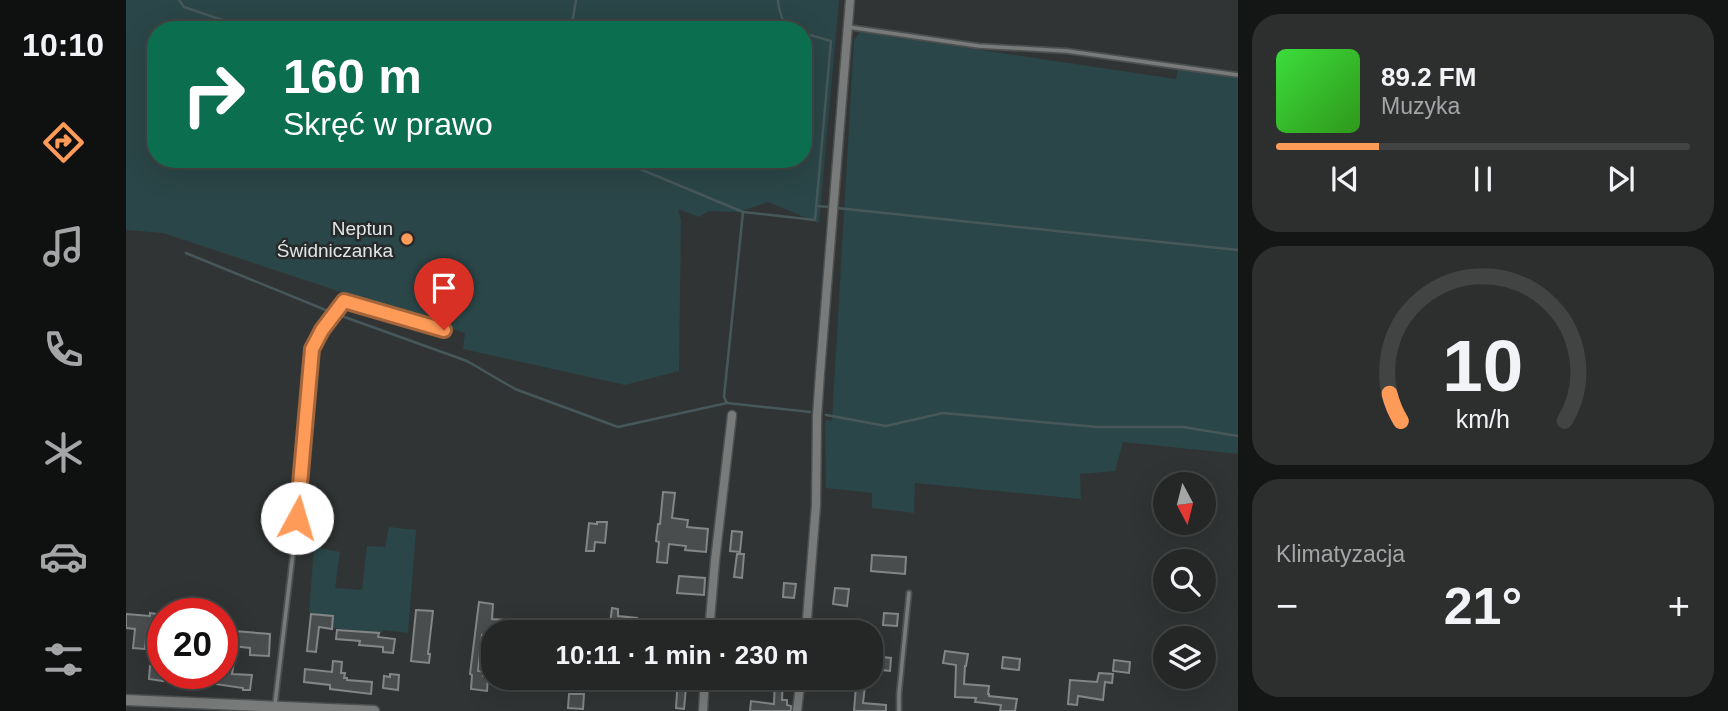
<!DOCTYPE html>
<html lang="pl">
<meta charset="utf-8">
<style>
body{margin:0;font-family:Arial,sans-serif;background:#2d2f2f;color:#f1f3f6;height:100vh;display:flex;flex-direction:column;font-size:26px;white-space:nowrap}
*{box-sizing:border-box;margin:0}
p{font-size:23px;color:#a3a5a7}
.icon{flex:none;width:38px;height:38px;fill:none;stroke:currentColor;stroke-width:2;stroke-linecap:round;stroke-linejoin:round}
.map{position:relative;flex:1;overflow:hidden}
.panel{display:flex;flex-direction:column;gap:14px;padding:14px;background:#141515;width:490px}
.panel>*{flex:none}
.hud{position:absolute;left:21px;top:21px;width:665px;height:147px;border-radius:28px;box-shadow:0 7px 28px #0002,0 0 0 2px #424444;background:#0b6e4f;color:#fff;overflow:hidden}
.needle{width:46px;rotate:173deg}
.fabs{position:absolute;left:1027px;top:472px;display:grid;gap:14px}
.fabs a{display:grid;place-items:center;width:63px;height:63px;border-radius:50%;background:#252727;box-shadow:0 7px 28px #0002,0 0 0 2px #424444;font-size:35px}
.speed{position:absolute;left:21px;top:598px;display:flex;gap:14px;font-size:35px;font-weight:700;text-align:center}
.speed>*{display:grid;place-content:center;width:91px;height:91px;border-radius:50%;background:#252727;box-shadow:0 7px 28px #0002,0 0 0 2px #424444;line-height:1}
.speed .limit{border:10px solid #d22;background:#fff;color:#111}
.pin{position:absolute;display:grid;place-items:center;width:60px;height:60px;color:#fff;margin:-72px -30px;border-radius:50% 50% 50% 0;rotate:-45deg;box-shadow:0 0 7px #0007}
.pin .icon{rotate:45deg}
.me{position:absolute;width:77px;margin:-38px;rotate:6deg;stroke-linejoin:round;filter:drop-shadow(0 0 5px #0008)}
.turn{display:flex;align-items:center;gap:24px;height:147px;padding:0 21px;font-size:32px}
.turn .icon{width:91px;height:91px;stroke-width:2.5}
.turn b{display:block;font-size:49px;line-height:60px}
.big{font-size:52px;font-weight:800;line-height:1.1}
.panel .widget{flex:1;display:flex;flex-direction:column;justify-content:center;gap:10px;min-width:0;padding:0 24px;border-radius:28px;background:#2d2f2f}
.panel .dial{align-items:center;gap:0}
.dial svg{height:182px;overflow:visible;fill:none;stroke:#424444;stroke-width:7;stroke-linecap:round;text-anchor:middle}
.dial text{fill:#f1f3f6;stroke:none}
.song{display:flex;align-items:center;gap:21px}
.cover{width:84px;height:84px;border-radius:10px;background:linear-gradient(135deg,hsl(120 70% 55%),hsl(110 70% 35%))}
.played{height:7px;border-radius:4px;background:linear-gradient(90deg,#fe9b59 25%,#424444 25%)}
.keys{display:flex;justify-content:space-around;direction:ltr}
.heat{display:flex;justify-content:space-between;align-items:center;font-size:38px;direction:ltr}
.trip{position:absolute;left:355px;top:620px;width:402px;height:70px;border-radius:28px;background:#252727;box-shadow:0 7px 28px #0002,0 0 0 2px #424444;font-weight:800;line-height:70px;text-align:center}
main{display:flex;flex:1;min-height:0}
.dock{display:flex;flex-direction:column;width:126px;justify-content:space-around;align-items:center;background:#0f1010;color:#a3a5a7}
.dock .icon{width:49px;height:49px}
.dock .active{color:#fe9b59}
.dock b{font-size:32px;color:#f1f3f6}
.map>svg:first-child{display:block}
.green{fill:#2b4648;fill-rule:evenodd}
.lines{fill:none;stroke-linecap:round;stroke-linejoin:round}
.stream{stroke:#46585a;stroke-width:2.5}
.building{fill:#4a4d4e;stroke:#828686;stroke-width:2}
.service-casing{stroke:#4d5050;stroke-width:7}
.minor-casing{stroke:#4d5050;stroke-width:11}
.tertiary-casing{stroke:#4d5050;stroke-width:13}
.service{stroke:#797b7b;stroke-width:3.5}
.minor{stroke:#797b7b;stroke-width:8}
.tertiary{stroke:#797b7b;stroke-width:10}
.route-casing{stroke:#a5653a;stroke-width:18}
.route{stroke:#fe9b59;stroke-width:12}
.poi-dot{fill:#fe9b59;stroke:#272a2a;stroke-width:2.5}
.labels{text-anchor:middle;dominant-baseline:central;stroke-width:5;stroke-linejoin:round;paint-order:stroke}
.poi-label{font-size:19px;fill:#e2e5e5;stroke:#272a2a;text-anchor:end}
</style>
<main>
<nav class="dock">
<b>10:10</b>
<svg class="icon active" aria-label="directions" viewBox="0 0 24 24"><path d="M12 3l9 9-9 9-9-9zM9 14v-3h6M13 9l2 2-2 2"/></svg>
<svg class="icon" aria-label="music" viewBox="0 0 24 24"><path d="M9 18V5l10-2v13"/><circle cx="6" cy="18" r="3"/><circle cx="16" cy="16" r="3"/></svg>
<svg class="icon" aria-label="phone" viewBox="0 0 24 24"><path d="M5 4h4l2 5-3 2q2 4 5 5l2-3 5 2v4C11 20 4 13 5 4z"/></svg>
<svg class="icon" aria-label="climate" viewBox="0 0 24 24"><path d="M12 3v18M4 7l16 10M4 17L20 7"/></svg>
<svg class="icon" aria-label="car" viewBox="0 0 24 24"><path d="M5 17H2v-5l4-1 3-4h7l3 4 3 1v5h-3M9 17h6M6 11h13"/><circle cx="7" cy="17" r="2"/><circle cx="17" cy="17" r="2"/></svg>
<svg class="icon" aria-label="filters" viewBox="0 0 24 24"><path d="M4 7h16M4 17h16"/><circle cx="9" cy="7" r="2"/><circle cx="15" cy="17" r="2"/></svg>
</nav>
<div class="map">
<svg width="1112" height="711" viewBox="0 0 1112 711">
<rect width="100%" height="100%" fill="#313434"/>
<g class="green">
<path d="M0 0H713L693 223 642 202 613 212 583 211 573 217 552 209 555 220 553 371 499 385 337 349 339 333 37 233 0 230ZM30 30H677V159H30Z"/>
<polygon points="734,32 1050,79 1052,68 1112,75 1112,454 997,442 989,471 954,474 955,499 789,483 788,513 746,508 746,493 700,488 699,420 706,421 728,40"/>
<polygon points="263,527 290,530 282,633 257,630 256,633 207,628 208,616 183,613 188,547 214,552 209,588 236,590 241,546 259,547"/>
</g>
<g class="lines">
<g class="stream">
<polyline points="53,0 58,7 126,30"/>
<path d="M652 0C653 12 656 25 668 30"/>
<polyline points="445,30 450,0"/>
<polyline points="490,159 617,212 689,220 705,41 677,33"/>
<polyline points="690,206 704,207"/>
<polyline points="711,208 1112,250"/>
<polyline points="60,253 202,311"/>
<polyline points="213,315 341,361 389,389 492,427 601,403 598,397 617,212"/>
<polyline points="601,403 684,412"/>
<polyline points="700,415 760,426 817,413 971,427 1057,427 1112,436"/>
</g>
</g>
<g class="building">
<polygon points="306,305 323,308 322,318 305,315"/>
<polygon points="537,492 549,493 546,518 562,520 561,527 582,529 580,552 559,550 560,546 543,544 541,563 531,562 533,542 530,541 532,524 534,524"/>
<polygon points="471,522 481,522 479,543 469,542 468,551 460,551 463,523 471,524"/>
<polygon points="606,531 616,532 614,552 604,551"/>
<polygon points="611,554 618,554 616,578 608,577"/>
<polygon points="746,555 780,557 779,574 745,571"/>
<polygon points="553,576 579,578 578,595 551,593"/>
<polygon points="658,583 670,584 668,598 657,597"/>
<polygon points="709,588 723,589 721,606 707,604"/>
<polygon points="353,602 367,604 366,619 379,620 377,632 368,632 368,637 356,635 352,671 358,672 357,676 362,677 361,691 345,689 346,675 344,674"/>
<polygon points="486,608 492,609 492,616 511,618 510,627 491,626 490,632 483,632"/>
<polygon points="290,610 307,611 302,654 304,654 303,663 285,661"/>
<polygon points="24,613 37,615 37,628 30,627 29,640 20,639 19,649 7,648 9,629 0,628 0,614 24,616"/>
<polygon points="758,613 772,614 771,626 757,625"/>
<polygon points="185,614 207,616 206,629 193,627 190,652 181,651"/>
<polygon points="211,630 253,633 252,637 269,639 267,653 257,652 257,647 233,645 234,641 210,639"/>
<polygon points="108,631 144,634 143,656 124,655 124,648 107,646"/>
<polygon points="819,651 842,654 840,666 839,666 838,684 863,686 862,694 863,694 863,696 891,699 889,711 874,711 875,705 849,702 850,698 829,697 830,665 817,663"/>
<polygon points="96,654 109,656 106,674 126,675 124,690 117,690 117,688 89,684 91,674 96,674"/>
<polygon points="746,656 765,658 764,671 746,669"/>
<polygon points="877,657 894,659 893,670 876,668"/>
<polygon points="988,660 1004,662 1003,673 987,671"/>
<polygon points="207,661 216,662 215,673 219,673 218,678 221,678 221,680 246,682 245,694 204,689 204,685 178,682 179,669 206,672"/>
<polygon points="24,666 37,668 37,681 23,679"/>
<polygon points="973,673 987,674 986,683 979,682 977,700 952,696 951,705 942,704 944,680 971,682"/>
<polygon points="41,674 72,674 70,683 40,679"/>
<polygon points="264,674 273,675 272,690 257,688 258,676 264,677"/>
<polygon points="383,677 430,677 429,690 382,687"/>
<polygon points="552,677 561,677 558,709 550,708"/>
<polygon points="649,677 657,677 656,700 661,700 661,705 665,706 665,711 624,711 625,701 648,704"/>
<polygon points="730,686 739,686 737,703 760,705 760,711 728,711"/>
<polygon points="443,694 458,694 457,709 442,708"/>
</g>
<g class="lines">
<defs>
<g id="service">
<polyline points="722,27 853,46 941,51 1112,75"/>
<polyline points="149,704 174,494 186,349 196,330 218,301 318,330"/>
<polyline points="773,711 773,694 783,593"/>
</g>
<g id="minor">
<polyline points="583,632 589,561 606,415"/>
<polyline points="680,632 690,505 691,417 694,373 724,0"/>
<polyline points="577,711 579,677"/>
<polyline points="671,711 675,677"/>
</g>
<polyline id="tertiary" points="0,700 248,711"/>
</defs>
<use href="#service" class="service-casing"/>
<use href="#minor" class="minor-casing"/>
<use href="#tertiary" class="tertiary-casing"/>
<use href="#service" class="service"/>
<use href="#minor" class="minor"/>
<use href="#tertiary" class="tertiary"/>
</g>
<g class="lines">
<defs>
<polyline id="route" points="171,518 186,349 196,330 218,301 318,330"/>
</defs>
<use href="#route" class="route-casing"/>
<use href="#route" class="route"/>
</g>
<circle class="poi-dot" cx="281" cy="239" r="7"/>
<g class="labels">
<g class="poi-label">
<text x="267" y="228">Neptun<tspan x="267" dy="22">Świdniczanka</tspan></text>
</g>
</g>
</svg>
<div class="fabs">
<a><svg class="needle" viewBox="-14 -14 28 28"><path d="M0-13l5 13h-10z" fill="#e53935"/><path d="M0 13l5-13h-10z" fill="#a3a5a7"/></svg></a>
<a><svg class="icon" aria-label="search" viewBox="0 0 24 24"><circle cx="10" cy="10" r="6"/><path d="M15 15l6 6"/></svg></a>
<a><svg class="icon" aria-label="layers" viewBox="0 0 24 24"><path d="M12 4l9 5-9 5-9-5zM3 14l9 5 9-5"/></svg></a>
</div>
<div class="speed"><div class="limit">20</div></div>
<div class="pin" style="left:318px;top:330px;background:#d93025"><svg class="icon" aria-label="arrive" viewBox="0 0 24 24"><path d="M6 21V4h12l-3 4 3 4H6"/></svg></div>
<svg class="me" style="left:171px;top:518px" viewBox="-20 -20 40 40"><circle r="19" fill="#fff"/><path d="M0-13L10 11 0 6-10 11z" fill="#fe9b59"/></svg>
<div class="trip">10:11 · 1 min · 230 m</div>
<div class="hud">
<div class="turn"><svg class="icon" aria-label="right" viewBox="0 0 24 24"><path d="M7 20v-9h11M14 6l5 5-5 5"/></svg><div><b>160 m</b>Skręć w prawo</div></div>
</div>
</div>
<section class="panel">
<div class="widget">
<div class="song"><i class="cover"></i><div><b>89.2 FM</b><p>Muzyka</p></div></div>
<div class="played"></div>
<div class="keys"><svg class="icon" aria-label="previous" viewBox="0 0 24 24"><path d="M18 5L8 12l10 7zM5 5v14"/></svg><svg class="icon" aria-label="pause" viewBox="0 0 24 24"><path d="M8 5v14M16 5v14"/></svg><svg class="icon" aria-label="next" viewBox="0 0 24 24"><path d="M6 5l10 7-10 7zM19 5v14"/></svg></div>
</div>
<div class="widget dial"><svg viewBox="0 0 100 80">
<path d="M14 69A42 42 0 1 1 86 69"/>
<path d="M14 69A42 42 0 0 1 9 57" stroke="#fe9b59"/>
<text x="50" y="56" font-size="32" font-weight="700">10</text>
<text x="50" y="72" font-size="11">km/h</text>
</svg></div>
<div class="widget"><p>Klimatyzacja</p>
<div class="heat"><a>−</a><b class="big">21°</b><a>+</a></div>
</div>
</section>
</main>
